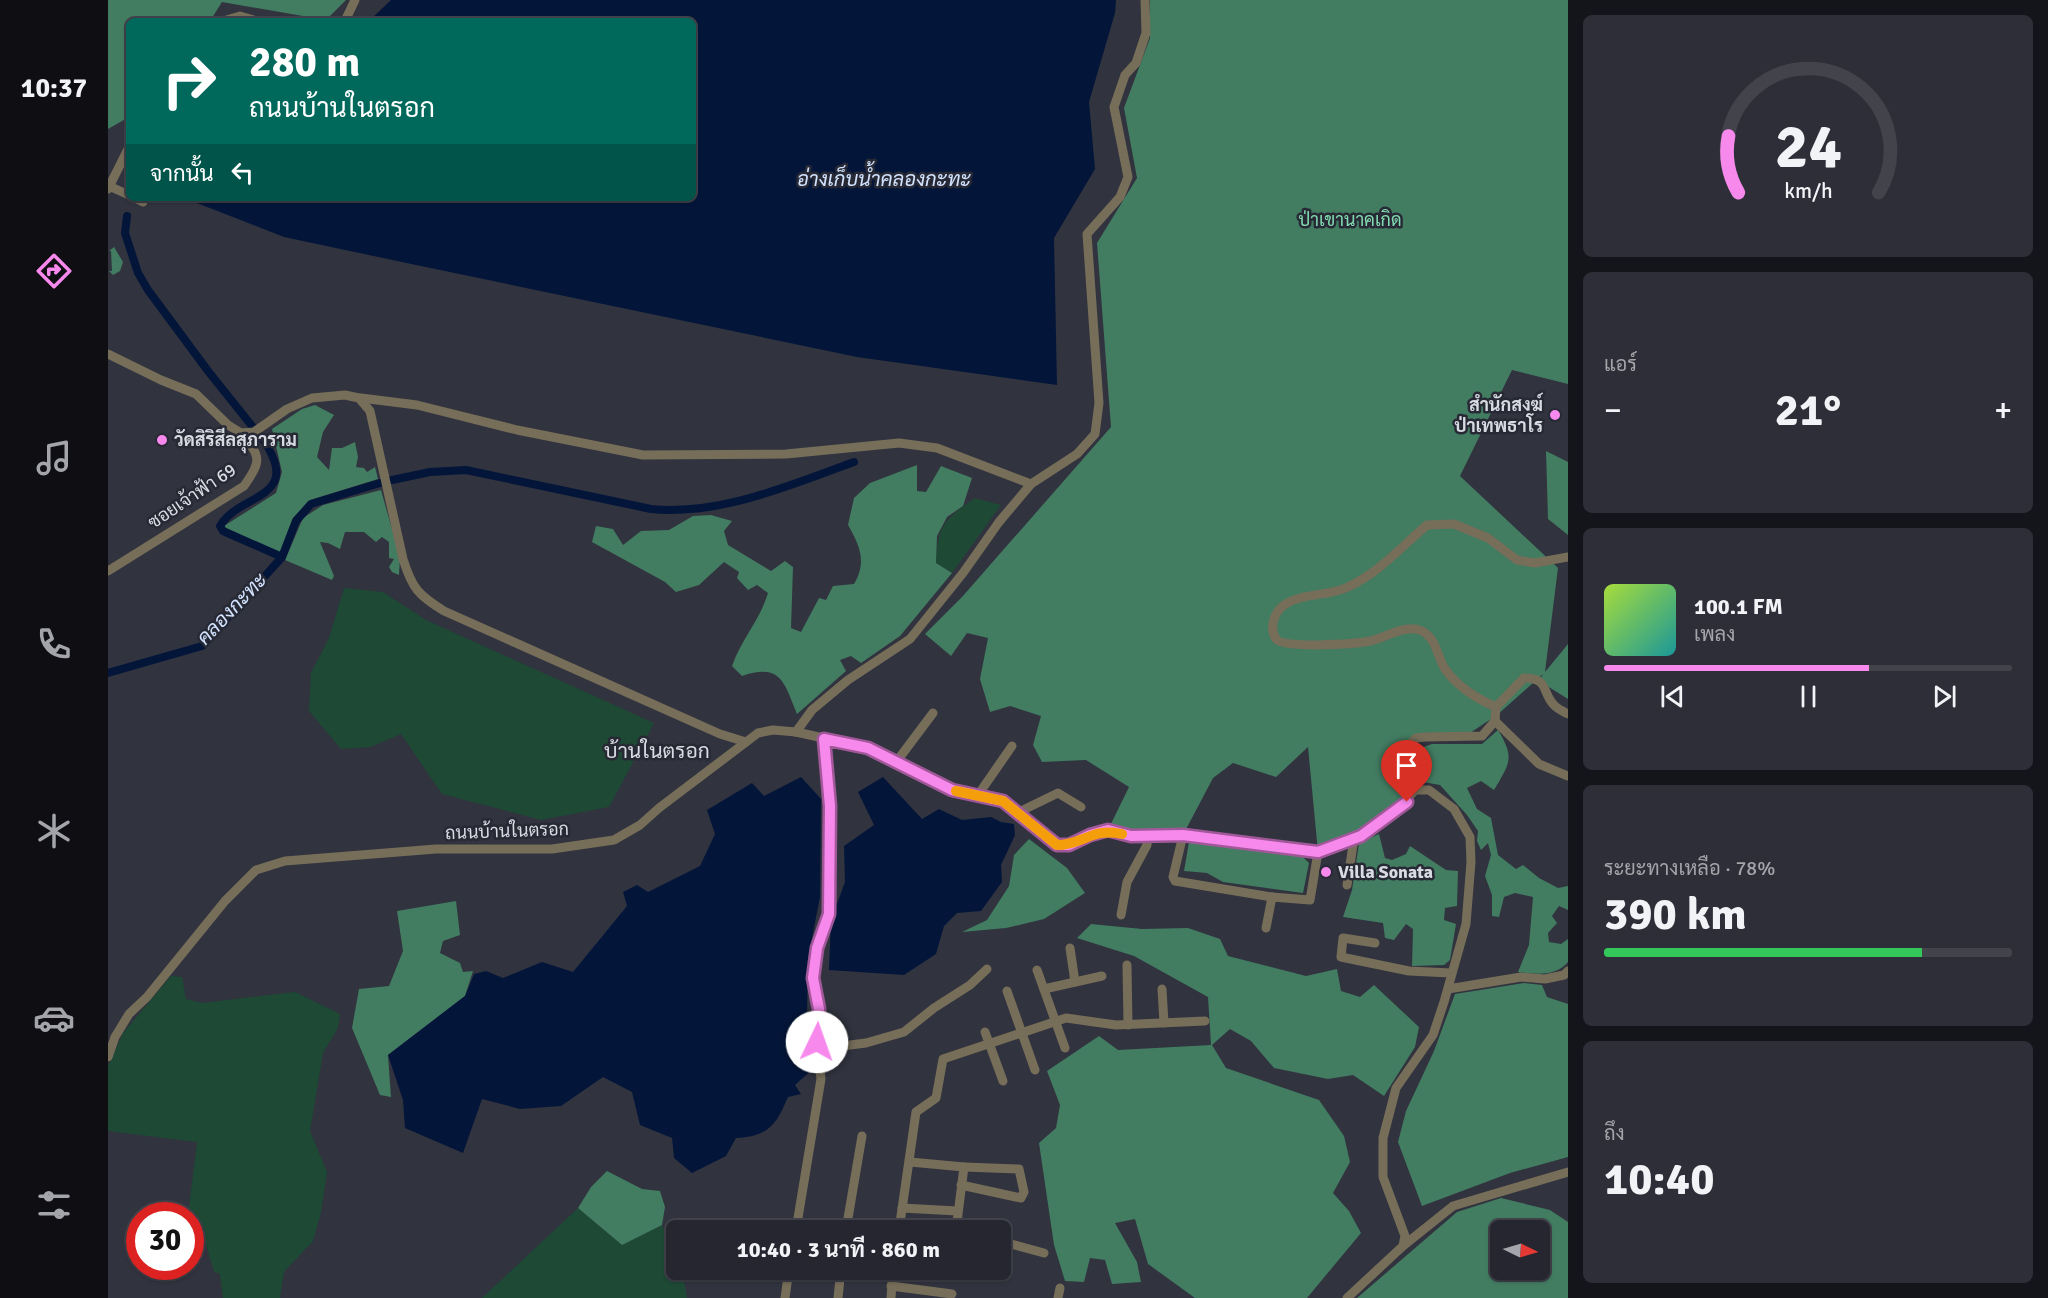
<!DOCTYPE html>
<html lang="th">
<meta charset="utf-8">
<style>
body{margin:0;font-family:Signika,Sarabun,sans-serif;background:#2d2e37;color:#f1f3f6;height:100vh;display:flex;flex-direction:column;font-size:22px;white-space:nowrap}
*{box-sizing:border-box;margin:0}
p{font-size:20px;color:#a3a5aa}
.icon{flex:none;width:33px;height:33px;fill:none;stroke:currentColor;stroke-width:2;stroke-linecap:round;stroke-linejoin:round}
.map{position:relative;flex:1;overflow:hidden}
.drawer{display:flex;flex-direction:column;gap:15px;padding:15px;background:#14151a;width:480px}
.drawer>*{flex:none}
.guide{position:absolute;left:18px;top:18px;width:570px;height:183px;border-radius:9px;box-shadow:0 2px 4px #0004,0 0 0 2px #42434b;background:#00695c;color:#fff;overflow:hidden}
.needle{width:39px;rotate:95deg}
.controls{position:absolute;left:1382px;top:1220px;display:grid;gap:12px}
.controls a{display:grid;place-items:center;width:60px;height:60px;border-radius:9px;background:#25262f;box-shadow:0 2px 4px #0004,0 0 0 2px #42434b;font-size:30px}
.speed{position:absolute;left:18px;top:1202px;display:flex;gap:12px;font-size:30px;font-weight:700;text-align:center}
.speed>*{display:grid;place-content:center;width:78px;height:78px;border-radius:50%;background:#25262f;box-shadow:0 2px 4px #0004,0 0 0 2px #42434b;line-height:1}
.speed .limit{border:9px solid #d22;background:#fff;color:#111}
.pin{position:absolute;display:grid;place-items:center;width:51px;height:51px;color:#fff;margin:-62px -26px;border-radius:50% 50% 50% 0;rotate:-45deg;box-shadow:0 0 6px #0007}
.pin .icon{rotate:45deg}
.me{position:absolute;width:66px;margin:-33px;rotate:3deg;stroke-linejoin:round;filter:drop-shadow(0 0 4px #0008)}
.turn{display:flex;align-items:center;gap:21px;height:126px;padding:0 24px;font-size:27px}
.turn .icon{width:78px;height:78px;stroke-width:2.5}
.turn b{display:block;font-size:42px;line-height:51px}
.then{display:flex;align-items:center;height:57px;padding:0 24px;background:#0003;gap:12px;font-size:22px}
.big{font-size:45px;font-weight:700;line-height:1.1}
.drawer .tile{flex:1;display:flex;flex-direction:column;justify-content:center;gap:9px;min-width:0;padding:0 21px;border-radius:9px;background:#2d2e37}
.drawer .dial{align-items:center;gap:0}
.dial svg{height:156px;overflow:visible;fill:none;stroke:#42434b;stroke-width:7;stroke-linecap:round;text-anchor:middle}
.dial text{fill:#f1f3f6;stroke:none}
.song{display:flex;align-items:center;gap:18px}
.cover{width:72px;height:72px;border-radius:9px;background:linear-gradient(135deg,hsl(80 70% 55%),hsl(180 70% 35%))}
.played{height:6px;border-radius:3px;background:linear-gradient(90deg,#f788ec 65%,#42434b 65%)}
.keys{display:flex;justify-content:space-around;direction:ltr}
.heat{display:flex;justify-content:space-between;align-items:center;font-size:33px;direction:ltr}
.charge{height:9px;border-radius:4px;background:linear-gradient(90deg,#34c759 78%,#42434b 0)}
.trip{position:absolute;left:558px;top:1220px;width:345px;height:60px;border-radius:9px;background:#25262f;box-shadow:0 2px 4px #0004,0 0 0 2px #42434b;font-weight:700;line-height:60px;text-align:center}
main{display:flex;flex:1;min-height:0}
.dock{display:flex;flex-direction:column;width:108px;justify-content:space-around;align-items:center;background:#0f0f13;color:#a3a5aa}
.dock .icon{width:42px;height:42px}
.dock .on{color:#f788ec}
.dock b{font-size:27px;color:#f1f3f6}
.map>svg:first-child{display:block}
.green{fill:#1d4935}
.forest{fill:#427c61;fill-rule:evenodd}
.water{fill:#03163a}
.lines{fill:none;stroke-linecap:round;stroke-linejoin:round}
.canal{stroke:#03163a;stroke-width:8}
.minor{stroke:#766e59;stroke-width:9}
.route-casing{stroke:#a15899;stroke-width:15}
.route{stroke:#f788ec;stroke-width:10}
.slow{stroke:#f59e0b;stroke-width:10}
.poi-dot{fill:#f788ec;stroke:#272935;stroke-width:2}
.labels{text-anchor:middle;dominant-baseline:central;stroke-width:5;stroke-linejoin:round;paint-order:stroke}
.park-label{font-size:18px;fill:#82dbb0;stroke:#272935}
.poi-label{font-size:18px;font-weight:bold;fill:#d9dbe3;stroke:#272935;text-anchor:start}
.street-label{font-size:18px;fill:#d9dbe3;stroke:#272935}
.water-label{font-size:20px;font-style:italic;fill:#d2e3ff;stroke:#272935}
.quarter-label{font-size:21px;fill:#d9dbe3;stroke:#272935}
</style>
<main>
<nav class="dock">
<b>10:37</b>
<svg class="icon on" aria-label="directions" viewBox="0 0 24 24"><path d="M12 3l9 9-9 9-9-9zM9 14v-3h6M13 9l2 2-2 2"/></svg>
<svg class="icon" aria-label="music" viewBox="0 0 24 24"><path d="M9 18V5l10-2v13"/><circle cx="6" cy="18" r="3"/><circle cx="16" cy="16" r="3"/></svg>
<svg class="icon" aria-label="phone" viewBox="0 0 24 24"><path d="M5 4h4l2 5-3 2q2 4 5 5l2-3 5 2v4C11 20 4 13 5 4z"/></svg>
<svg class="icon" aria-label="climate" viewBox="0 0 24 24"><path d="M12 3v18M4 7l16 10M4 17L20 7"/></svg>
<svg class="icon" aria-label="car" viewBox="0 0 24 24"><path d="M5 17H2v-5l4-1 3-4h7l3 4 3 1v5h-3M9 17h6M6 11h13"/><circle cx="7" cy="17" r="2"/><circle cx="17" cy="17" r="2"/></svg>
<svg class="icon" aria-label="filters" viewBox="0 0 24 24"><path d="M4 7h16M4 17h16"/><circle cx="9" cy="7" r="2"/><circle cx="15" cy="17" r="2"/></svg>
</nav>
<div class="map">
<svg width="1460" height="1298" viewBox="0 0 1460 1298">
<rect width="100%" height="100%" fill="#31333f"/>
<g class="green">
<path d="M867 498 893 505 844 573 828 563C829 525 837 519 867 498Z"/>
<polygon points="236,588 275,592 318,620 546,723 501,807 433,820 334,794 293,734 263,747 233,749 201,711 203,673 221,638"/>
<polygon points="63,976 74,977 78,999 94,1003 187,992 232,1014 230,1028 215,1053 202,1131 219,1172 213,1213 205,1241 176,1272 172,1298 115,1298 112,1274 106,1272 96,1238 83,1236 82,1215 80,1215 89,1142 0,1131 0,1066 15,1033"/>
<polygon points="470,1208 514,1245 554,1225 568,1256 568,1269 574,1269 579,1298 374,1298"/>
</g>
<g class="forest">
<polygon points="0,0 238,0 218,20 114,2 102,21 21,21 21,117 0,129"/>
<polygon points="1042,0 1460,0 1460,384 1404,370 1352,476 1450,568 1437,672 1460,644 1460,699 1431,681 1435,674 1389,715 1359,735 1307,742 1298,763 1305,793 1289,811 1210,852 1200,747 1168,777 1125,763 1105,778 1075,835 1000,830 1021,787 978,760 934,762 925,745 933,716 902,706 882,712 872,679 880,638 859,633 843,656 817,634 854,597 1003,427 989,243 1029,178 1016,108 1042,38"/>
<polygon points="6,247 15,262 12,271 5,275 1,271 4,271 3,251 1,251"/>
<polygon points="207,405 226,415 215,432 209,457 221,470 224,448 234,448 247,442 250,457 248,467 256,468 259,472 267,467 270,479 202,500 185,518 172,553 119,529 116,526 168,493 174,472 164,429 194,409"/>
<polygon points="1438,451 1460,462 1460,535 1440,519"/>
<path d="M809 465V491L818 492 833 466 864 478 855 506 839 517 829 536 828 563 844 573 792 636 753 663 743 656 732 660 738 671 689 714C676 682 673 663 634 676L624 666C634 638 651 622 660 593L649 585 640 590 629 578 631 572 616 562 591 585 568 592 557 582 484 542 488 526 505 529 515 545 533 531 561 530 585 516 603 515 624 521 616 531 620 545 663 571 677 561 685 567 683 628 693 632 711 598 718 600 725 586 746 584C759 562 752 546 740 525L746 498 762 483Z"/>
<polygon points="273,490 292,558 291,575 284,572 281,567 286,559 281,558 281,542 274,537 268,542 256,532 237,532 232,549 220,543 212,542 226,576 224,580 177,560 195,518 215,505"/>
<path d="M1390 730C1407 758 1402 763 1386 790L1373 781 1359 788 1369 809 1383 818 1390 855 1408 869 1415 865 1431 878 1450 888 1460 886V910L1451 906 1444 916 1449 923 1440 933 1441 942 1453 944 1460 939V962C1447 977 1429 974 1410 972L1421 945 1425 897 1407 893 1396 897 1391 917 1384 916V895L1377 876 1383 855 1380 843 1373 850 1369 841 1370 831 1359 815 1332 785 1309 781 1305 765 1310 749 1324 744H1374Z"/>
<polygon points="1271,834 1277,858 1284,860 1298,854 1302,846 1338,870 1350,871 1349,906 1337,908 1336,920 1348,924 1342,960 1336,965 1304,966 1305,929 1298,924 1286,940 1277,938 1275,923 1235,917 1244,890 1251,843"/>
<polygon points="921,839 959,868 977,893 936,919 898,928 854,932 879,920 901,886 906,855"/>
<polygon points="1081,842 1195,857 1201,863 1195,893 1115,882 1099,873 1076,871"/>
<polygon points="348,901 352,935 335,941 332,953 352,963 355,972 365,971 357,996 280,1055 283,1097 272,1095 244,1028 251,989 281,986 295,951 289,911"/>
<polygon points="983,924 1034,929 1080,928 1112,939 1120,956 1198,976 1229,969 1233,991 1252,997 1266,985 1311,1027 1307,1047 1276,1096 1245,1075 1220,1079 1166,1068 1143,1041 1122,1029 1104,1045 1118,1068 1211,1100 1236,1136 1242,1162 1225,1193 1241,1211 1253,1233 1199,1298 1087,1298 1040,1264 1027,1219 1007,1223 1029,1262 1033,1282 1004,1284 997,1260 982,1258 976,1282 957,1281 946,1245 931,1143 948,1128 952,1105 939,1071 991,1036 1010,1050 1103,1045 1100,997 1026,956 969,938"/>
<polygon points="1416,983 1434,985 1439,997 1460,1004 1460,1157 1402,1173 1314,1206 1290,1142 1298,1111 1326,1051 1347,994"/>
<polygon points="499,1171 534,1189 552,1191 557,1207 554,1225 514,1245 470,1208 483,1187"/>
<path d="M1393 1198 1442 1210 1460 1222V1298H1249L1349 1212ZM1392 1230H1431V1269H1392Z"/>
</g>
<g class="water">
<polygon points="283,0 1008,0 1007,13 981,102 987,169 946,238 949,385 749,357 308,265 176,237 76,198 585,198 585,21 261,21"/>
<path d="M693 777 713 799 712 897 700 959 699 1015 706 1068 687 1085 693 1094 680 1097C668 1125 661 1136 628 1138L618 1156 584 1173 566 1158 564 1138 532 1125 524 1092 495 1077 453 1106 412 1109 374 1099 355 1153 297 1128 295 1100 280 1055 357 996 366 974 378 971 395 978 434 962 465 972 519 906 515 892 529 885 540 892 592 866 607 834 599 810 644 783 656 796Z"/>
<polygon points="775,777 814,819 831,809 854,820 883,817 893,822 906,824 907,835 893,865 894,882 873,911 849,913 836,926 828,954 796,975 721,970 723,920 737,882 736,846 766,825 750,792"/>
</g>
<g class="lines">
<g class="canal">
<polyline points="19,216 17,233 30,273 40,290 100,371 144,426"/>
<path d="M154 438C197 500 132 492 112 526L115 531 174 557"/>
<path d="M284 480 322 472 358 470 543 509C612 516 682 485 746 462"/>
<polyline points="0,673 94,646 174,557 188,521 203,504 272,483"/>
</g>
<g class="minor">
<polyline points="115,21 132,16 149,21"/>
<polyline points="237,21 247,0"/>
<polyline points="1,186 21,195"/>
<polyline points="0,189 21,147"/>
<polyline points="27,198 35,202"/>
<path d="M0 354 53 380 88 394 120 425 133 433 146 432 179 409 204 398 237 395 251 398 262 411 295 559C304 588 310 595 336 611L612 734 638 742"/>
<polyline points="253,398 309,405 409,430 535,455 678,454 791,443 829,448 923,484"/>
<path d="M0 571 136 486C154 460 153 457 133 433"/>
<path d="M1388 707 1416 678C1442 678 1433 693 1447 706 1450 709 1456 712 1460 714"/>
<polyline points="1387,721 1431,764 1460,776"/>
<polyline points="688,732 704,710 740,680 802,639 855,573 891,522 923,484 969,454 987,434 991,403 979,234 1012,197 1020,177 1006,107 1017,75 1028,63 1038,33 1037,0"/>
<polyline points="789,761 825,713"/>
<path d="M1307 790 1298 770 1299 747 1308 738 1317 737 1374 736 1387 721 1388 707C1369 699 1350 687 1337 669 1329 657 1329 639 1314 631 1299 623 1277 638 1262 641 1248 644 1174 649 1168 639 1161 628 1166 613 1175 606 1193 592 1220 597 1240 587 1272 572 1293 547 1319 525L1346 524 1380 538 1409 560 1427 563 1460 557"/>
<polyline points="870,795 904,746"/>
<polyline points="911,812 950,793 973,807"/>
<polyline points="1075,835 1065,877 1067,881 1164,897"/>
<polyline points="1239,885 1246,838"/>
<polyline points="1013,915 1019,882 1039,845 1040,836"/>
<polyline points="1158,928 1164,897 1202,900 1210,852"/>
<polyline points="1267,943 1235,938 1233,957 1301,971 1343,973"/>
<polyline points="962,948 967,982"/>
<polyline points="1019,965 1020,1025"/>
<polyline points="929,970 957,1048"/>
<polyline points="936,989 994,976"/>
<polyline points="1054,989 1056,1023"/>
<polyline points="1340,989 1413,977 1437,979 1456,975 1460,971"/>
<polyline points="899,991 927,1070"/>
<polyline points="877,1032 895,1081"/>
<polyline points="710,1049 758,1043 796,1032 826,1008 862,985 879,969"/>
<polyline points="0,1057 7,1037 21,1014 39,997 117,901 148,870 177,861 328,849 444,849 506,840 532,825 551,808 650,733 665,730 688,732 761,748 844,790 895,801 949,845 961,845 982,835 1000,830 1023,836 1075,835 1210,852 1253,836 1289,811 1307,790"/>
<polyline points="802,1162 856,1167 848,1230"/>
<polyline points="853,1185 908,1197 913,1198 916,1192 911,1169 856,1167"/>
<polyline points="794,1208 849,1211"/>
<polyline points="688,1230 713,1079 709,1042 711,1009 705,978 709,948 721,914 722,806 716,739"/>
<polyline points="738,1230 754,1136"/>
<polyline points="791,1230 808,1112 828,1098 835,1059 958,1018 1008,1025 1097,1021"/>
<polyline points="892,1241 936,1253"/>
<polyline points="1295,1246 1345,1206 1460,1172"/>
<polyline points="783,1286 844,1294"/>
<polyline points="677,1298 681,1269"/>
<polyline points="730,1298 733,1269"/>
<polyline points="783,1298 785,1269"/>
<polyline points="950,1298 952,1288"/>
<polyline points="1239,1298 1295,1246 1297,1236 1275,1177 1275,1138 1288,1088 1325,1035 1336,1002 1358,924 1363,862 1362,837 1346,809 1321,790 1307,790"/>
</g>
</g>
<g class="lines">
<defs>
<polyline id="route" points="709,1042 711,1009 705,978 709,948 721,914 722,806 716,739 760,748 844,790 895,801 949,845 961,845 982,835 1000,830 1023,836 1075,835 1210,852 1253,836 1299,802"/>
</defs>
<use href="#route" class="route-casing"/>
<use href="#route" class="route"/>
<path class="slow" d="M848 791 895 801 949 845C975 845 984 827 1014 834"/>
</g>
<g class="poi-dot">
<circle cx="1447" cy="415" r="6"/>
<circle cx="54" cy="440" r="6"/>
<circle cx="1218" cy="872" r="6"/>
</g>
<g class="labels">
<g class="park-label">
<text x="1242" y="220">ป่าเขานาคเกิด</text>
</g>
<g class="poi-label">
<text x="1435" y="405" text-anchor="end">สำนักสงฆ์<tspan x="1435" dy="21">ป่าเทพธาโร</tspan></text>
<text x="66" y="440">วัดสิริสีลสุภาราม</text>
<text x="1230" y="872">Villa Sonata</text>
</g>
<g class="street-label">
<text transform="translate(84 496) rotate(-34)">ซอยเจ้าฟ้า 69</text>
<text transform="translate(399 831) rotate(-2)">ถนนบ้านในตรอก</text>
</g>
<g class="water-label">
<text x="776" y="179">อ่างเก็บน้ำคลองกะทะ</text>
<text transform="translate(124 609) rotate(-46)">คลองกะทะ</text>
</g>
<g class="quarter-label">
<text x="549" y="751">บ้านในตรอก</text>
</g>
</g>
</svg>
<div class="controls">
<a><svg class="needle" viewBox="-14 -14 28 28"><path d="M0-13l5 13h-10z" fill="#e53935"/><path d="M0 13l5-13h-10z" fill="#a3a5aa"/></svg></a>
</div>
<div class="speed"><div class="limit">30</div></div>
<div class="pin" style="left:1299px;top:802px;background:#d93025"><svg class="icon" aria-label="arrive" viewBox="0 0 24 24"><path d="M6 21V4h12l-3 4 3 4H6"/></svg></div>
<svg class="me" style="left:709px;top:1042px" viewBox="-20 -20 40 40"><circle r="19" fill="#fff"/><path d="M0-13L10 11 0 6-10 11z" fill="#f788ec"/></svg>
<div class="trip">10:40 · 3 นาที · 860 m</div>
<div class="guide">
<div class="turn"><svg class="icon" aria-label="right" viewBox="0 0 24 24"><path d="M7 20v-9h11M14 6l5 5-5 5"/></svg><div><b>280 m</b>ถนนบ้านในตรอก</div></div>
<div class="then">จากนั้น<svg class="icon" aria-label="left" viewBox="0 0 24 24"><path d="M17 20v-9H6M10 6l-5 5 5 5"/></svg></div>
</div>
</div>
<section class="drawer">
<div class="tile dial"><svg viewBox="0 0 100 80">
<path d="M14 69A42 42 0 1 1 86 69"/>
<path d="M14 69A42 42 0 0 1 9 40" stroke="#f788ec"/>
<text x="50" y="56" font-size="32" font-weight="700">24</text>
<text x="50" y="72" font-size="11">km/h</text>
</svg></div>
<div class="tile"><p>แอร์</p>
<div class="heat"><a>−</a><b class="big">21°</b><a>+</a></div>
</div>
<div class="tile">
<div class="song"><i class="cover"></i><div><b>100.1 FM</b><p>เพลง</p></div></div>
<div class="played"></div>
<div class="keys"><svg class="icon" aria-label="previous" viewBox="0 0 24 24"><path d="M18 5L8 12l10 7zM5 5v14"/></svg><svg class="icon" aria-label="pause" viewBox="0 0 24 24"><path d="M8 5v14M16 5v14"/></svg><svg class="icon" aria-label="next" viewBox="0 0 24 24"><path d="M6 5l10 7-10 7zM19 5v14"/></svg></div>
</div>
<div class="tile"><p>ระยะทางเหลือ · 78%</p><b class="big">390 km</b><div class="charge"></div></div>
<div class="tile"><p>ถึง</p><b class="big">10:40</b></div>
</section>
</main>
